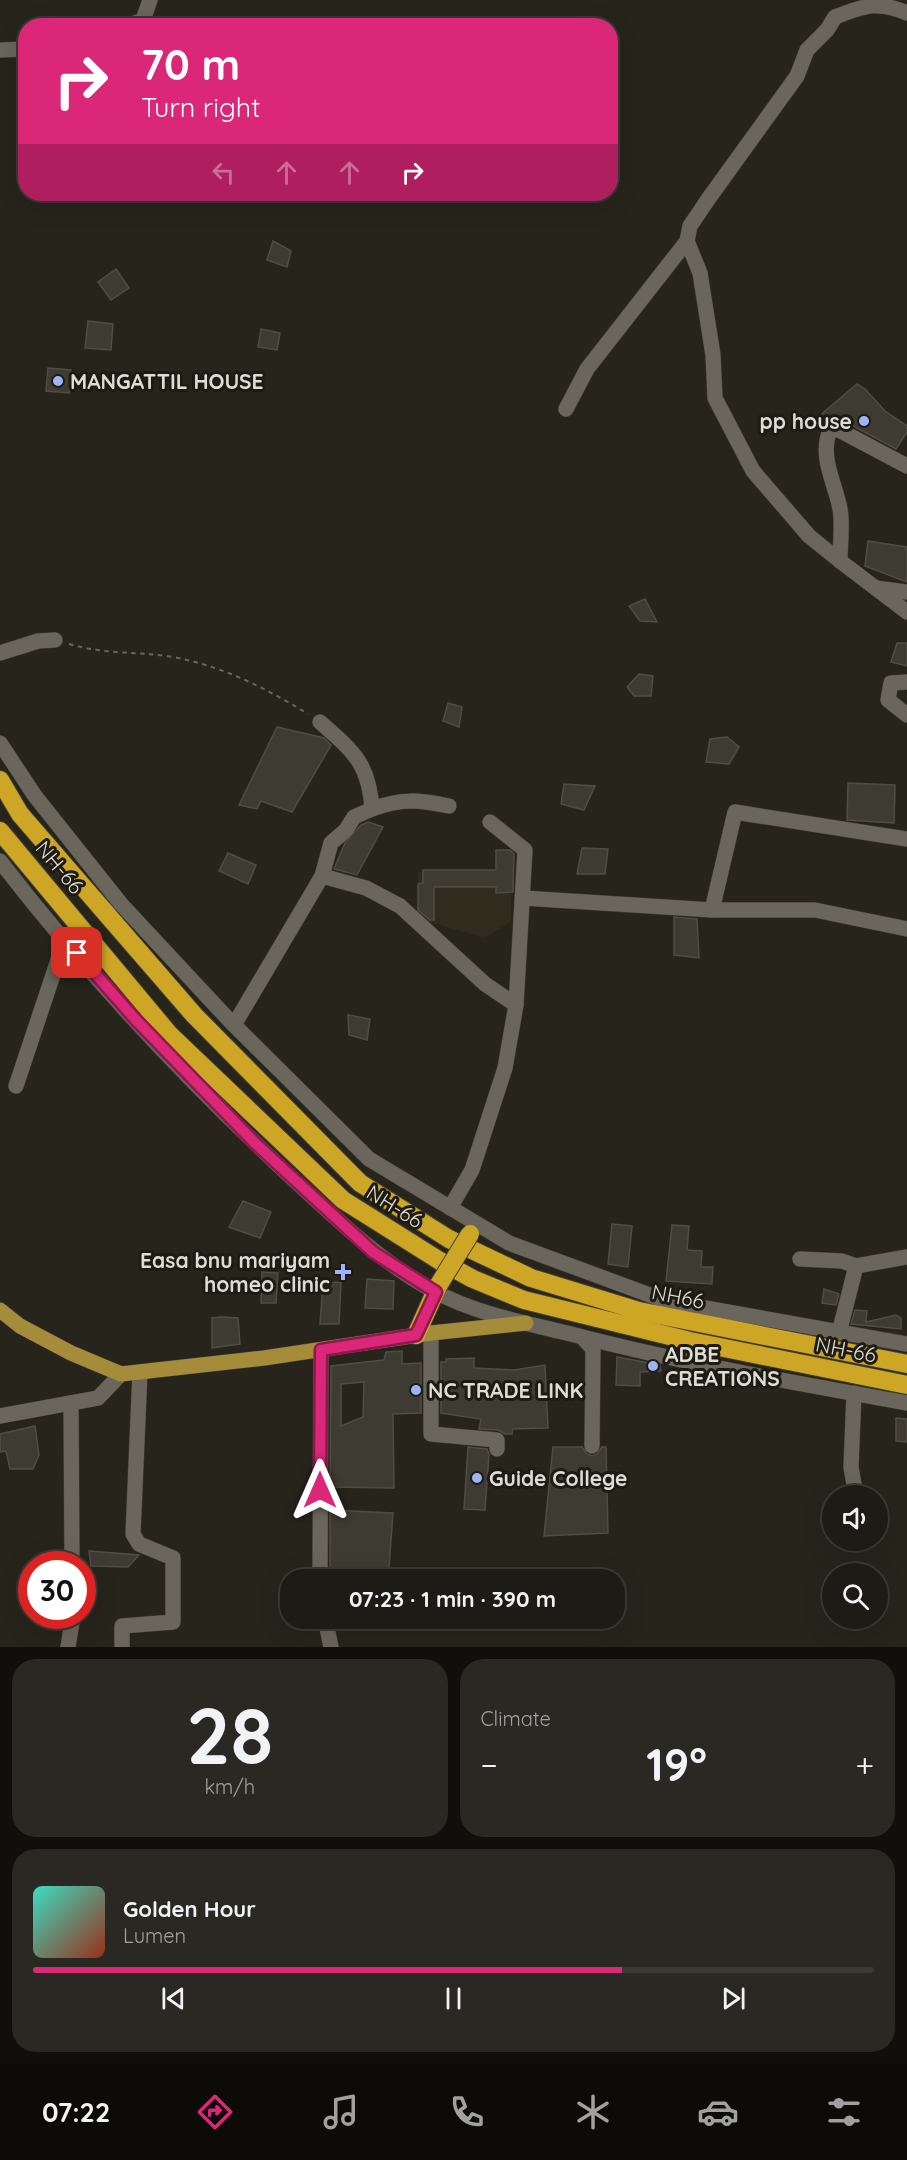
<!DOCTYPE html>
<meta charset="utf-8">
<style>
body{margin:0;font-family:Quicksand,sans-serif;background:#2a2822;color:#f1f3f6;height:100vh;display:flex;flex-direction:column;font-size:22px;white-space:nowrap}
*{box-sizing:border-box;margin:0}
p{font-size:20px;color:#a0a1a0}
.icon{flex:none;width:33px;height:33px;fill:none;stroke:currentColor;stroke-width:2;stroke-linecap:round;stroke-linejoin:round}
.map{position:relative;height:1647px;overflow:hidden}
.panel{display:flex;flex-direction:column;gap:12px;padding:12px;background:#100f0c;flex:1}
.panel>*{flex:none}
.hud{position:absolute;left:18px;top:18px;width:600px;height:183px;border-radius:24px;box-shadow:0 6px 24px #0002,0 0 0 2px #3b3934;background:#db2777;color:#fff;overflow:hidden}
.fabs{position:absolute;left:822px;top:1485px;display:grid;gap:12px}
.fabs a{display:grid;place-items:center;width:66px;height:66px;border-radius:50%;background:#1d1b15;box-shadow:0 6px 24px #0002,0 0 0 2px #3b3934;font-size:30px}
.speed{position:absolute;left:18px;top:1551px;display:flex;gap:12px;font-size:30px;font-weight:700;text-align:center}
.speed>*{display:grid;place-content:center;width:78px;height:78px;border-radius:50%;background:#1d1b15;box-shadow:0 6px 24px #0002,0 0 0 2px #3b3934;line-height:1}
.speed .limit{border:9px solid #d22;background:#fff;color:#111}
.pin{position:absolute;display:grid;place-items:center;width:51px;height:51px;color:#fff;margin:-26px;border-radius:12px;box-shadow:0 3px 9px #0006}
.me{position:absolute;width:66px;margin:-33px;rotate:0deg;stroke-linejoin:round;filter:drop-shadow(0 0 4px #0008)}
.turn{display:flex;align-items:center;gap:21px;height:126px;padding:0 24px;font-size:27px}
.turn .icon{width:78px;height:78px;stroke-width:2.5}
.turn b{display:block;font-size:42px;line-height:51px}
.lanes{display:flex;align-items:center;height:57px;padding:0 24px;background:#0003;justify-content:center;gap:30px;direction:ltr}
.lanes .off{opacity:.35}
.big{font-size:45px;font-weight:700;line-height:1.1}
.panel .card{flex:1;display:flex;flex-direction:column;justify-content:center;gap:9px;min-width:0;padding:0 21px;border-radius:24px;background:#2a2822}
.panel .dial{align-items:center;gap:0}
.dial b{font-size:78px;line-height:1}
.song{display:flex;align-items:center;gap:18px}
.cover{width:72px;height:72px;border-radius:9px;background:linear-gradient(135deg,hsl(170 70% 55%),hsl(10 70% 35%))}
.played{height:6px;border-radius:3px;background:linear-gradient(90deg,#db2777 70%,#3b3934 70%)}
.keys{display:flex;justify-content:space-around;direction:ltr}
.heat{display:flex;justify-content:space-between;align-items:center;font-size:33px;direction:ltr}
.panel .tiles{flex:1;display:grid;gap:12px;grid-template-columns:1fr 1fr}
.card:last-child{grid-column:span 2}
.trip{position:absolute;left:280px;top:1569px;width:345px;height:60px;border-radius:24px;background:#1d1b15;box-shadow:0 6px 24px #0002,0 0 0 2px #3b3934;font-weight:700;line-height:60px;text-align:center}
.dock{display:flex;height:96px;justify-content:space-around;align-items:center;background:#0c0b08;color:#a0a1a0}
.dock .icon{width:42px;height:42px}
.dock .on{color:#db2777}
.dock b{font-size:27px;color:#f1f3f6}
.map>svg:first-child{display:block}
.built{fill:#302b1d}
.building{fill:#3e3b32;stroke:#514d44;stroke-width:1.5;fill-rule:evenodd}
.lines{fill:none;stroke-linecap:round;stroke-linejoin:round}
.street-casing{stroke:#413f38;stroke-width:16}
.secondary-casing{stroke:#413f38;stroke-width:16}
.primary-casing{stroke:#413f38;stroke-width:16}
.highway-casing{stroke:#413f38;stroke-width:20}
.path{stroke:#69665f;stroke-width:2;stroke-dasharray:4.5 4.5;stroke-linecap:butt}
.street{stroke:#6a665c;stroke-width:15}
.secondary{stroke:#6a665c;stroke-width:15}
.primary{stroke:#a58c3b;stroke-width:15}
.highway{stroke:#cda625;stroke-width:18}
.highway-bridge-casing{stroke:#413f38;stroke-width:20;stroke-linecap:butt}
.highway-bridge{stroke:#cda625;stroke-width:18}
.route-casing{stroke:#8e194d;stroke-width:15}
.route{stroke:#db2777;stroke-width:10}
.poi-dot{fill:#9db4fd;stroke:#1e1b13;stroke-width:2}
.labels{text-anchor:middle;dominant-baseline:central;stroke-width:6;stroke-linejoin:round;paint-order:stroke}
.poi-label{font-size:21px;font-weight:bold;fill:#dedcd6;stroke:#1e1b13;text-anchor:start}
.street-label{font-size:21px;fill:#dedcd6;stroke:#1e1b13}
</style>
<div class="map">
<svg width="907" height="1647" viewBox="0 0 907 1647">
<rect width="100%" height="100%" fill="#27241c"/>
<polygon class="built" points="512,854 511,922 484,938 434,923 417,923 418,872 497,873"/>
<g class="building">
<polygon points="273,241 291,251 287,267 267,260"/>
<polygon points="116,269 129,288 111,300 98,282"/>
<polygon points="88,321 113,324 111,350 85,348"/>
<polygon points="261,329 280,333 277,350 258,347"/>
<polygon points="48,368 71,370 69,393 46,391"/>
<polygon points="857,384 865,389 885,411 907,426 907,432 896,449 844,421 817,418"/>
<polygon points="868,541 907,547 907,582 865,566"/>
<polygon points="645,599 657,622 640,621 629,606"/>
<polygon points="897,643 907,643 907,666 891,662"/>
<polygon points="639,674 653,676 651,696 634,696 627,687"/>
<polygon points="448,703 462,707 459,727 443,721"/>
<polygon points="277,727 324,738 331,745 292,812 261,801 257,809 239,805"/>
<polygon points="727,737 739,747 729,764 706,762 710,739"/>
<polygon points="848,783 895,785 894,823 847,820"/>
<polygon points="564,784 595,786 584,810 561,804"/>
<polygon points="368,822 383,827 357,875 334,869 345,843 361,825"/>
<polygon points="582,848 608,849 605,874 577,874"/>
<polygon points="496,850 510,850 514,854 513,892 496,893 496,887 434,887 434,920 430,920 418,910 418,884 423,883 423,870 496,870"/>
<polygon points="228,853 256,865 248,884 219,871"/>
<polygon points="674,917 697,919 699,958 674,955"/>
<polygon points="348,1015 370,1019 367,1040 349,1035"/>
<polygon points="243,1201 271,1212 260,1238 229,1227"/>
<polygon points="612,1224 632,1226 628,1267 608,1264"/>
<polygon points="672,1225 689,1226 687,1250 702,1251 701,1267 713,1267 712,1284 666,1281"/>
<polygon points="262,1272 278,1273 276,1303 261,1303"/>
<polygon points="367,1279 394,1281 393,1309 365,1308"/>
<polygon points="341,1282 339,1324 320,1324 323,1283"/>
<polygon points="824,1289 839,1294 836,1305 822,1303"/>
<polygon points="855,1310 867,1311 866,1322 896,1315 901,1318 901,1329 851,1324"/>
<polygon points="221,1317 238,1318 240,1344 212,1348 212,1318"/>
<path d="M402 1351V1364L421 1363V1413L393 1414 394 1488 330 1487 331 1366 384 1360 386 1352ZM364 1382 363 1417 341 1426V1384Z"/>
<polygon points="617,1357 660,1365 661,1371 640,1372 640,1386 616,1385"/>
<polygon points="474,1358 474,1368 514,1370 545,1365 548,1428 513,1429 512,1434 505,1434 498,1430 479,1429 481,1419 441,1413 441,1362 446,1362 446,1359"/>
<polygon points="896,1418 907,1419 907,1442 896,1441"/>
<polygon points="35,1426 39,1455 33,1469 10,1469 6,1451 0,1452 0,1434"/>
<polygon points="468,1447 487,1449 489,1454 485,1510 464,1509"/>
<polygon points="553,1447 582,1447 587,1454 592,1456 597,1454 602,1447 606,1447 608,1533 544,1536"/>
<polygon points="330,1510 393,1513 388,1580 330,1580"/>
<polygon points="89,1551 139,1555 128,1567 91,1566"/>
<polygon points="335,1618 386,1618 385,1630 337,1629"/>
</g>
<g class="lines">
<defs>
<g id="street">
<polyline points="127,26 143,20 150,0"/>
<polyline points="0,50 26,49"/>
<polyline points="566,409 587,369 687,241"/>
<path d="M907 466 839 430H830C819 457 835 482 840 509 843 525 840 544 840 561L907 612"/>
<path d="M840 561 809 536 753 471 715 398 713 355 700 273 687 241 690 226 709 198 797 76 807 50 827 30 835 17C864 6 877 0 907 13"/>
<polyline points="876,588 907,592"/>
<polyline points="0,653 38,641 55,640"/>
<polyline points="907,682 891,683 888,700 907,715"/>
<path d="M320 722C353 751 369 763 372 809L354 817 346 830 331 843 322 876"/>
<path d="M372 809C402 798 419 800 449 806"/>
<polyline points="523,898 712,910 815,910 907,929"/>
<polyline points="712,910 735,812 907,839"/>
<polyline points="234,1025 322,876 366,888 400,906 485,984 516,1005"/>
<polyline points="16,1086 58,960 62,937"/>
<polyline points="450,1208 472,1170 505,1068 516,1005 525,850 490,822"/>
<polyline points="800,1259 842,1261 856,1266"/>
<polyline points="431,1333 431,1434 497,1440 497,1449"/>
<polyline points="839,1333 856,1266 907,1257"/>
<polyline points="582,1337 593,1349 592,1446"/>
<polyline points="854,1393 851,1467 856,1496"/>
<polyline points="71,1403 72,1564"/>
<polyline points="320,1580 321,1350"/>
<polyline points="325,1618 331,1647"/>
<polyline points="68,1647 73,1616"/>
<polyline points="122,1647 122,1626 173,1622 173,1558 139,1544 133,1534 140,1372"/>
</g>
<g id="secondary">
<polyline points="0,743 35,796 121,904 230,1021 369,1159 509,1243 666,1301 907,1344"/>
<path d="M0 861C87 974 188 1081 292 1178 337 1219 380 1262 434 1291 476 1314 526 1323 571 1334 682 1363 795 1383 907 1403"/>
<polyline points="0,1416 98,1398 121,1374"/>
</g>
<polyline id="primary" points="0,1310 20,1326 71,1353 121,1374 264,1358 431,1333 526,1323"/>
<g id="highway">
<polyline points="0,780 20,814 194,1015 360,1183 449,1239 531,1278 639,1311 907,1364"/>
<polyline points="0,831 169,1034 343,1200 440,1261 473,1279 524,1300 690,1341 907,1385"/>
<polyline points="416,1335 438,1286"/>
</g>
</defs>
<use href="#street" class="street-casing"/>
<use href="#secondary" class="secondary-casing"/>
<use href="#primary" class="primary-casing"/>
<use href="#highway" class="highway-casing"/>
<path class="path" d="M69 644C107 655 136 651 173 657 222 666 266 688 308 714"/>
<use href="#street" class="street"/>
<use href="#secondary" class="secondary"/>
<use href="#primary" class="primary"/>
<use href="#highway" class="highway"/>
<defs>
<polyline id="highway-bridge" points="438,1286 470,1234"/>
</defs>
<use href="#highway-bridge" class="highway-bridge-casing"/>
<use href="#highway-bridge" class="highway-bridge"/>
</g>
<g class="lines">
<defs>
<polyline id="route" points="77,953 136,1020 256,1144 373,1252 436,1292 416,1335 321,1350 320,1490"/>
</defs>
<use href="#route" class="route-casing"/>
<use href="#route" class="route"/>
</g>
<g class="poi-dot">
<circle cx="58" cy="381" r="6"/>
<circle cx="864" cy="421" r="6"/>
<path d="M340 1263h6v6h6v6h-6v6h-6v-6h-6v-6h6z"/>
<circle cx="653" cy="1366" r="6"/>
<circle cx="416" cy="1390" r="6"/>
<circle cx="477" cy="1478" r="6"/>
</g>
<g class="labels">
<g class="poi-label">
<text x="70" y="381">MANGATTIL HOUSE</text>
<text x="852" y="421" text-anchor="end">pp house</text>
<text x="330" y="1260" text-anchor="end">Easa bnu mariyam<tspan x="330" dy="24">homeo clinic</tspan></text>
<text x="665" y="1354">ADBE<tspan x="665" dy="24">CREATIONS</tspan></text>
<text x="428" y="1390">NC TRADE LINK</text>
<text x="489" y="1478">Guide College</text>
</g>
<g class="street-label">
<text transform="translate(60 867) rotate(50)">NH-66</text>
<text transform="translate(395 1206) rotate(32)">NH-66</text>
<text transform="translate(678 1296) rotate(11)">NH66</text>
<text transform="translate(846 1349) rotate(11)">NH-66</text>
</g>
</g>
</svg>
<div class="fabs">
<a><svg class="icon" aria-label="sound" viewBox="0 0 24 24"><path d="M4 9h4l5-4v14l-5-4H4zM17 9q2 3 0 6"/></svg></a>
<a><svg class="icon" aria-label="search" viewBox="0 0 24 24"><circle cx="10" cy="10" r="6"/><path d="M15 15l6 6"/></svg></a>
</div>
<div class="speed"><div class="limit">30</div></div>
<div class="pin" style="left:77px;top:953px;background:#d93025"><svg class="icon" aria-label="arrive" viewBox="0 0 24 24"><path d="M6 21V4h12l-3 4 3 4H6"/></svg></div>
<svg class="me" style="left:320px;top:1490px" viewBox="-20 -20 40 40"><path d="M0-17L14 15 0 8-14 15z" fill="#db2777" stroke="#fff" stroke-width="4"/></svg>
<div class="trip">07:23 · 1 min · 390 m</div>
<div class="hud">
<div class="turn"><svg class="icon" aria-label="right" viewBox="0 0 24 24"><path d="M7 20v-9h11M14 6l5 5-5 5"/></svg><div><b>70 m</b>Turn right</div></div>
<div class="lanes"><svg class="icon off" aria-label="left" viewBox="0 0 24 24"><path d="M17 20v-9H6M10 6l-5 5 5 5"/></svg><svg class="icon off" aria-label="ahead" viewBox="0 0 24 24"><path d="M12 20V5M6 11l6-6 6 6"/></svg><svg class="icon off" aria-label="ahead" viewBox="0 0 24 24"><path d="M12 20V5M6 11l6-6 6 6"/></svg><svg class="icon" aria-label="right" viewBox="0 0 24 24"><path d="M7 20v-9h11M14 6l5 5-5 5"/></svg></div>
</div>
</div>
<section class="panel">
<div class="tiles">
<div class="card dial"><b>28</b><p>km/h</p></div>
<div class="card"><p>Climate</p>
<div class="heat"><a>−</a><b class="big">19°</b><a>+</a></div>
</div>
<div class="card">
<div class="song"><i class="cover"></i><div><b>Golden Hour</b><p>Lumen</p></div></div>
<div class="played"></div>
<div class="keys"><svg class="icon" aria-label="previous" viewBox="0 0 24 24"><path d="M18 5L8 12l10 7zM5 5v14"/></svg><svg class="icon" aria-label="pause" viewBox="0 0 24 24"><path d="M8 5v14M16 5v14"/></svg><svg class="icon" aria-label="next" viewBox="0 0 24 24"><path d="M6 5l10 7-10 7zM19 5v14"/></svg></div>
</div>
</div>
</section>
<nav class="dock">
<b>07:22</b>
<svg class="icon on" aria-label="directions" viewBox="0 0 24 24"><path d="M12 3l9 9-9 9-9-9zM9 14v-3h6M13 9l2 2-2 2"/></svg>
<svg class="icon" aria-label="music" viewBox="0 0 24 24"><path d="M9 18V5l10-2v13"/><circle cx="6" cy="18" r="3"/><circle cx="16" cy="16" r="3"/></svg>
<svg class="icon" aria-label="phone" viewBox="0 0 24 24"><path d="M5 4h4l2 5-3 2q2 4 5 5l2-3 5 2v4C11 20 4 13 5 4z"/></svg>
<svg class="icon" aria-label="climate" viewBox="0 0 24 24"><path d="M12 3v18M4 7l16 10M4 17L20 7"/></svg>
<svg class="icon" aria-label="car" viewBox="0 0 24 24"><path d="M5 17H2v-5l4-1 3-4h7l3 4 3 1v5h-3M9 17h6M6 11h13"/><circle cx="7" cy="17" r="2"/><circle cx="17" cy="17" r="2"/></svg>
<svg class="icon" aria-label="filters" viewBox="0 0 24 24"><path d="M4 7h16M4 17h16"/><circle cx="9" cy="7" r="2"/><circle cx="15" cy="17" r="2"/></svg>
</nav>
